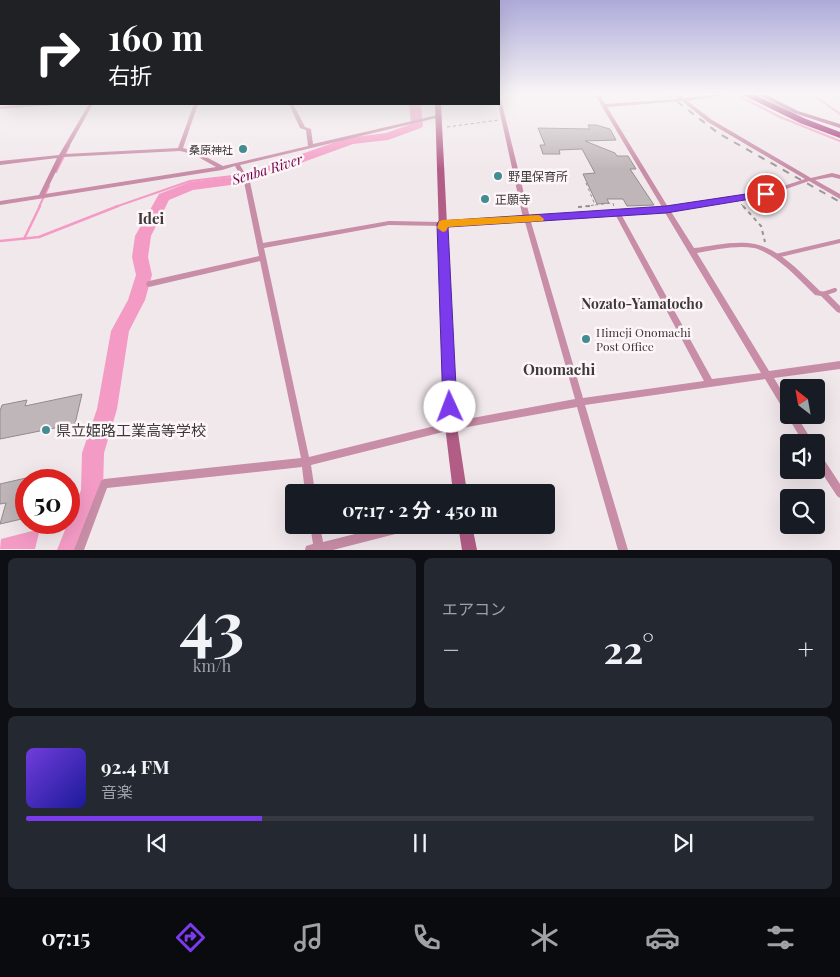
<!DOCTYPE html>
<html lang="ja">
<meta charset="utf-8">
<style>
body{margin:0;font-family:"Playfair Display","Noto Sans JP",serif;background:#242831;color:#f1f3f6;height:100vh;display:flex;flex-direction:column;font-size:19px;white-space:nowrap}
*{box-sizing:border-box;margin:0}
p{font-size:16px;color:#9ea1a6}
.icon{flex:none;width:28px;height:28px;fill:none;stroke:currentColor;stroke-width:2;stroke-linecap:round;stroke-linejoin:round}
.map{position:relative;height:550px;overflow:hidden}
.drawer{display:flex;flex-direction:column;gap:8px;padding:8px;background:#0d0f14;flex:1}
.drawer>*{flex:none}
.hud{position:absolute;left:0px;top:0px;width:500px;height:105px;box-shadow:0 5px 20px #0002;background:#202124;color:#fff;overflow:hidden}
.needle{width:32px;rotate:329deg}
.fabs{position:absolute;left:780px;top:379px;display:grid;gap:10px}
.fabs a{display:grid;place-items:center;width:45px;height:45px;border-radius:5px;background:#171b24;box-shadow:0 5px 20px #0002;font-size:25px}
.speed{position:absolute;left:15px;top:469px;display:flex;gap:10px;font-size:25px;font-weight:700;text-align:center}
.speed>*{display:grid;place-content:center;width:65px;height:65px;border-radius:50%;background:#171b24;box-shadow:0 5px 20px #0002;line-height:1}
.speed .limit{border:8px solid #d22;background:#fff;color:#111}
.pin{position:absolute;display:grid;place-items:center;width:42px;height:42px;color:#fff;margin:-21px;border:2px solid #fff;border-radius:50%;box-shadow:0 1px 5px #0007}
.me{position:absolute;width:55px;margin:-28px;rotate:358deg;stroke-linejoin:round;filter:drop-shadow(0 0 4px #0008)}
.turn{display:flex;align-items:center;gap:18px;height:105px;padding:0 25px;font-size:22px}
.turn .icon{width:65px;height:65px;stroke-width:2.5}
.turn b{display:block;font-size:35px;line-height:42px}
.big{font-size:38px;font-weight:700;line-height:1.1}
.drawer .tile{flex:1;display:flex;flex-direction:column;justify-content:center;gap:8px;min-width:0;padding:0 18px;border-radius:8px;background:#242831}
.drawer .dial{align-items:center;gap:0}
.dial b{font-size:65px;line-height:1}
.song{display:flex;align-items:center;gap:15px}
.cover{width:60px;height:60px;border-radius:8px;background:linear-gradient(135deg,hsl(260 70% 55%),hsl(240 70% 35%))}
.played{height:5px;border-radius:2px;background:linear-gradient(90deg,#7c3aed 30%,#363941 30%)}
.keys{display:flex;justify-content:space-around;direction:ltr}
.heat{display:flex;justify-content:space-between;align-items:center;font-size:28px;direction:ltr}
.drawer .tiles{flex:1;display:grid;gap:8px;grid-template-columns:1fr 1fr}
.tile:last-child{grid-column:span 2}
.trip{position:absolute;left:285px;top:484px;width:270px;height:50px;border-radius:5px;background:#171b24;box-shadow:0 5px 20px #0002;font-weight:700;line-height:50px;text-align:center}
.tabs{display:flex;height:80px;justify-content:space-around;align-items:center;background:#090b0e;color:#9ea1a6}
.tabs .icon{width:35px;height:35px}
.tabs .selected{color:#7c3aed}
.tabs b{font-size:22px;color:#f1f3f6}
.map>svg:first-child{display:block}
.water{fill:#f49bc5}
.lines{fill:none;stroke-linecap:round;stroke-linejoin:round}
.stream-far1{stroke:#f49bc5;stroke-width:2}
.stream{stroke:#f49bc5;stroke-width:2.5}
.river{fill:#f49bc5;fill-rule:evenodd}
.building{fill:#bfb6b9;stroke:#938b8e}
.path-far1{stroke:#979193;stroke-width:1;stroke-dasharray:3 3;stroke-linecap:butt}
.path{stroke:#979193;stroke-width:2;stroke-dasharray:4 4;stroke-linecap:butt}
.service{stroke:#c88da7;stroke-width:4}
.minor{fill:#c88da7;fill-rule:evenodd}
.secondary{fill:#b25d86;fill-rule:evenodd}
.trunk{fill:#971b65;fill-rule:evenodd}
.rail{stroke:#9c9598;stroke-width:2;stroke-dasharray:7 7;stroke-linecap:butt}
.route{fill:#7c3aed;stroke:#51269a}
.slow{fill:#f59e0b}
.poi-dot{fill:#458c91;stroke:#fef5f9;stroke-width:2}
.labels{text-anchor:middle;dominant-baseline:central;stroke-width:5;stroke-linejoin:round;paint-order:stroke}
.far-poi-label{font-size:11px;fill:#3c393a;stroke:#fef5f9;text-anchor:end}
.poi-label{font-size:12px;fill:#3c393a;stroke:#fef5f9;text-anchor:start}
.water-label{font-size:14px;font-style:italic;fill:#6f0146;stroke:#fef5f9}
.neighbourhood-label{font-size:14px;font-weight:bold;fill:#3c393a;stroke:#fef5f9}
.quarter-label{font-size:15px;font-weight:bold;fill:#3c393a;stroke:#fef5f9}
.near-poi-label{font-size:15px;fill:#3c393a;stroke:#fef5f9;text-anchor:start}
</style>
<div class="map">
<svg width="840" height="550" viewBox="0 0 840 550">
<rect width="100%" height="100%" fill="#f1e8ec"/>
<polygon class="water" points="40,529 35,549 0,549 1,539"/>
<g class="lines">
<g class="stream-far1">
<polyline points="733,93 780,117 840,141"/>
<polyline points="810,93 840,114"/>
<polyline points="0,107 36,104"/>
<polyline points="56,172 69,146"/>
<polyline points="39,207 49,186"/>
<polyline points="115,207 190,181 250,174 289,163"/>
</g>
<g class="stream">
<polyline points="24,239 40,206"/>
<polyline points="0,241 39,237 118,206"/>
</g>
<polygon class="river" points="409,104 421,104 423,126 421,128 388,140 353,144 246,183 193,190 169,200 151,236 148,257 152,275 145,300 129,331 117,409 104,453 103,490 81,550 57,550 81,490 82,453 97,409 111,331 128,300 136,275 132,257 135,236 159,194 190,182 239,176 347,138 386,133 411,124"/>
</g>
<g class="building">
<polygon points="588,125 596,125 610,129 616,140 585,141 615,153 617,156 628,156 636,169 630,169 654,205 627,206 623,199 607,199 609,203 597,204 583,174 595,173 582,149 559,150 560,154 543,154 540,145 545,145 538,128 590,129"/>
<polygon points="82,394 75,424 0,439 0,411 2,405 27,400 25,406"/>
<polygon points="26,478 26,518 0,524 6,503 0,504 0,484"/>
</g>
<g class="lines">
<g class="path-far1">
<polyline points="447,127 499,120"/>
<polyline points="586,183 595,205 613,203 614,207"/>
<polyline points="741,204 744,207"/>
<polyline points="579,207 595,205"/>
</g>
<g class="path">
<polyline points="743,206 761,226 765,242"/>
<polyline points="578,207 590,206"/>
</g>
<g class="service">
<polyline points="776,256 840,241"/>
<polyline points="823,294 835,290"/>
</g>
<g class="minor">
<path d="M594 93H599L605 104 679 99 672 93H677L684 98 725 93H741L687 101 712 120 811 178 832 173 840 175V179L832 177 815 180 840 194V199L809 181 766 196 670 210 694 248C713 246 735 240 755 244 780 249 802 274 820 291L826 292 840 306V313L837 312 821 296 815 295C801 281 774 252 754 248 736 245 715 250 697 253L769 371 840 361V369L774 378 789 403V415H796L811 439 812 442H803L765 379 585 405 628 550H618L577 407 451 430 311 465 315 492H305L302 467 107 488 84 550H74L101 481 104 479 301 458 260 261 149 287 147 286 146 284 147 282 149 281 259 256 244 182 235 166 222 170 0 205V201L39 195 57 158 0 165V161L59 155 89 104H93L65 154 178 148 194 104H198L183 148 197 152 223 166 308 146 306 130 300 128 289 104H293L305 127 311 129 313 144 438 115H440V117L240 165 250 182 263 243 389 221 442 222 523 218 498 104H499V99L501 100 530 218 571 213 662 207ZM682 101 708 122 805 179 765 192 668 207 607 107ZM180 151 193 154 216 167 45 194 63 157ZM664 211 761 373 712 379 621 214ZM615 214 704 381 583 398 531 222 571 217ZM525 222 575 399 451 422 309 457 264 248 389 225 442 226Z"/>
<polygon points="39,104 57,104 55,105 0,109 0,107"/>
<polygon points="816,451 819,452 840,484 840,498 837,496 816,464"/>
<polygon points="310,525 320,525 323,542 391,525 416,525 415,529 411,530 333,550 305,550 306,546 313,544"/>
</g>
<g class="secondary">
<polygon points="754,93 763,93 798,111 840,124 840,128 794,113"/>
<polygon points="435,104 441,104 457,426 467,492 453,492 445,426"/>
<polygon points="458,525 472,525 477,550 462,550"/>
</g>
<polygon class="trunk" points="739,93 751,93 806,119 840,132 840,138 800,123"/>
<polyline class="rail" points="666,93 718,133 840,202"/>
</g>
<linearGradient id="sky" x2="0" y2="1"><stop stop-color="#adaada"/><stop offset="0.55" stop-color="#f9f5f6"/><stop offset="1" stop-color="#f9f5f6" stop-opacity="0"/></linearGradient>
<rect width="840" height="170" fill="url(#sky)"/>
<polygon class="route" points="766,191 770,194 769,196 666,213 448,227 457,407 455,412 450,414 445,412 443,407 437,224 439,221 666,206"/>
<polygon class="slow" points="539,215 544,219 543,221 448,227 446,231 443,232 437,228 439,221 442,220"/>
<g class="poi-dot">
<circle cx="243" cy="149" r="5"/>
<circle cx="498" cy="176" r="5"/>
<circle cx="485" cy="199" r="5"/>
<circle cx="586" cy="339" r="5"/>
<circle cx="46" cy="430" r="5"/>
</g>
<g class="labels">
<g class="far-poi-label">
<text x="233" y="149">桑原神社</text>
</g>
<g class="poi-label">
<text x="508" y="176">野里保育所</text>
<text x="495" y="199">正願寺</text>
<text x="596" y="332">Himeji Onomachi<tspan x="596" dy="14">Post Office</tspan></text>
</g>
<g class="water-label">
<text transform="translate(267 169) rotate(-17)">Senba River</text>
</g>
<g class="neighbourhood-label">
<text x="642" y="303">Nozato-Yamatocho</text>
</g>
<g class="quarter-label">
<text x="151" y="218">Idei</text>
<text x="559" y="369">Onomachi</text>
</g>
<g class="near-poi-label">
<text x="56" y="430">県立姫路工業高等学校</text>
</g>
</g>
</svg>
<div class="fabs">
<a><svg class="needle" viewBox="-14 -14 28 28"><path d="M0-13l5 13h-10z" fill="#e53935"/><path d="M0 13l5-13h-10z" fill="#9ea1a6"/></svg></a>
<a><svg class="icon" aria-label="sound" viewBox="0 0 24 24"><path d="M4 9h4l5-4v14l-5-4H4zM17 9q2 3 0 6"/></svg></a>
<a><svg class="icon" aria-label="search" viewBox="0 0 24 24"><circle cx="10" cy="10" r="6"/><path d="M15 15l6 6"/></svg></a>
</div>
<div class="speed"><div class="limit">50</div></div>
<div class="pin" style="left:766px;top:194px;background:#d93025"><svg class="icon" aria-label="arrive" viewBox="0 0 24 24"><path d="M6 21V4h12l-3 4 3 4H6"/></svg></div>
<svg class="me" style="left:450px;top:407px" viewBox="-20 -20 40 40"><circle r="19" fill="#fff"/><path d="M0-13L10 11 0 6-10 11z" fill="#7c3aed"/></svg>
<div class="trip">07:17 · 2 分 · 450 m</div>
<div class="hud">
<div class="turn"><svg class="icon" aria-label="right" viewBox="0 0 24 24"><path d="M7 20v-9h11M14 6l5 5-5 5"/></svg><div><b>160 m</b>右折</div></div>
</div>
</div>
<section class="drawer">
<div class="tiles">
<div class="tile dial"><b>43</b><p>km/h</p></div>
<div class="tile"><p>エアコン</p>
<div class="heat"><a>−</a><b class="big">22°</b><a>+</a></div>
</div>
<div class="tile">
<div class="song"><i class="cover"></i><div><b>92.4 FM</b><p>音楽</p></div></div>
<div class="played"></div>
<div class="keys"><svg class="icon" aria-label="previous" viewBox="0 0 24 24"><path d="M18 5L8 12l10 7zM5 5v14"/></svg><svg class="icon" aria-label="pause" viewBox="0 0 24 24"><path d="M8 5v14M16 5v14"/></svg><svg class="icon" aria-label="next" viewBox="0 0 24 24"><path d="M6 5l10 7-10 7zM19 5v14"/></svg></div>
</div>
</div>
</section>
<nav class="tabs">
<b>07:15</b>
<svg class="icon selected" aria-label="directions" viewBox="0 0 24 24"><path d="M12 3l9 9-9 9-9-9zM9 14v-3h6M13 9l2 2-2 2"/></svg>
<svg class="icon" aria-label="music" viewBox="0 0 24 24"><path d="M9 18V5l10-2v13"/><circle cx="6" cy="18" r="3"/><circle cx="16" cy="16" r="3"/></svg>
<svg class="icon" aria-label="phone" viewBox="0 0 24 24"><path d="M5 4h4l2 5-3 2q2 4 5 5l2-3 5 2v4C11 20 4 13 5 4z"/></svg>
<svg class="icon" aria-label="climate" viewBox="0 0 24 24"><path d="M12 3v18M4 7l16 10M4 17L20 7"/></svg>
<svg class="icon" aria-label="car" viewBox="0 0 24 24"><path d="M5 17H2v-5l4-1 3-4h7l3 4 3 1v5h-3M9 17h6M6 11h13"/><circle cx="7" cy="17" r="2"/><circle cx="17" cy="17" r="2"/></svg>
<svg class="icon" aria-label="filters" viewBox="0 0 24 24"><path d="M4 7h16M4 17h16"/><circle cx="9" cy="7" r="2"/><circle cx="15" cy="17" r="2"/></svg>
</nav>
